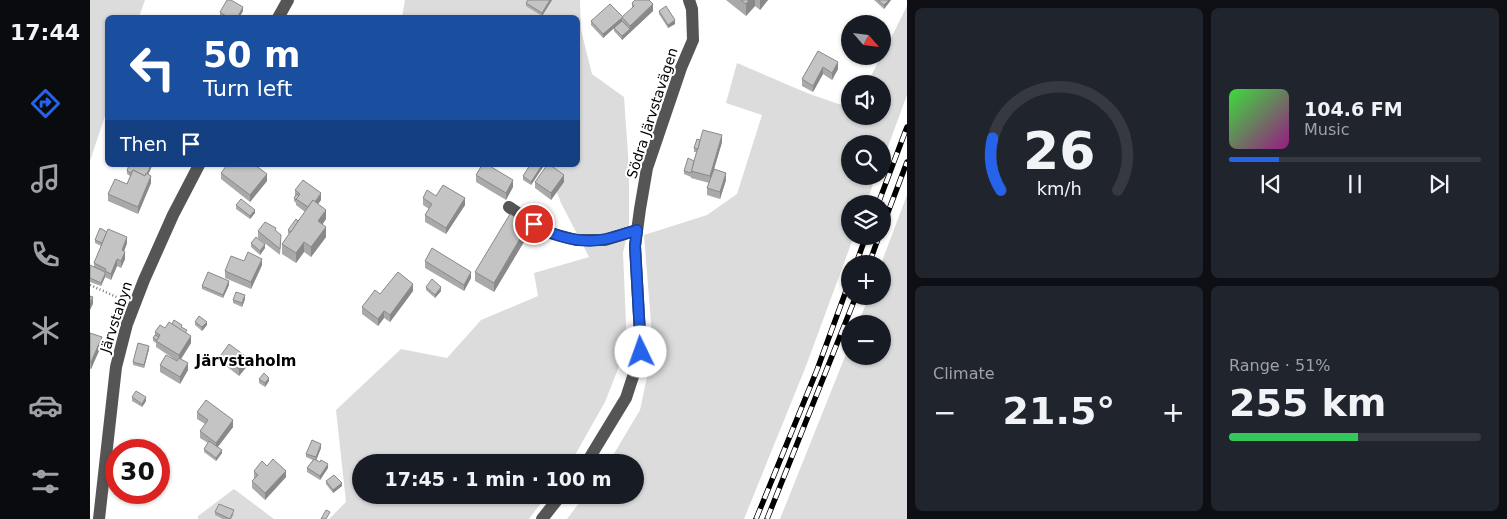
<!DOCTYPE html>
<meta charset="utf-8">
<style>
body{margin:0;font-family:"DejaVu Sans",sans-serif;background:#20242c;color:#f1f3f6;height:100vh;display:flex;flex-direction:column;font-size:19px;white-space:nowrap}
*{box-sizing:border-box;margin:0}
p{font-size:16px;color:#9ea1a6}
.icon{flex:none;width:28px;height:28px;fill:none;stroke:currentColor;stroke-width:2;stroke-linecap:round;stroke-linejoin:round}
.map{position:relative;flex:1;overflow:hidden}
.drawer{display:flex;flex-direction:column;gap:8px;padding:8px;background:#0d0f14;width:600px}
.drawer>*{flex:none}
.banner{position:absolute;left:15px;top:15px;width:475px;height:152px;border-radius:8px;box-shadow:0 1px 4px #0004;background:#1a4fa0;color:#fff;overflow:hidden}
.needle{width:32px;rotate:118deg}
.fabs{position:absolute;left:751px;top:15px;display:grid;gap:10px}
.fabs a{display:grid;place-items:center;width:50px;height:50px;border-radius:50%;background:#171b24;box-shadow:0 1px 4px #0004;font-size:25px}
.speed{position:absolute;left:15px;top:439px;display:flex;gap:10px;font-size:25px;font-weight:700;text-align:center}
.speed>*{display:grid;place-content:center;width:65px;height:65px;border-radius:50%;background:#171b24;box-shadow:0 1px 4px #0004;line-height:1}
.speed .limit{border:8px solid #d22;background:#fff;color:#111}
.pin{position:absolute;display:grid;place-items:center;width:42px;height:42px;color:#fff;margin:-21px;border:2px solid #fff;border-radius:50%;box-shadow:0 1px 5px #0007}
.me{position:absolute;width:55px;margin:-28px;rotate:357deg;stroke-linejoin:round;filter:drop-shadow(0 0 4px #0008)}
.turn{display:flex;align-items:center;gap:18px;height:105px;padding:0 15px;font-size:22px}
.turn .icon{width:65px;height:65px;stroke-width:2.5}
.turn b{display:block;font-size:35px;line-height:42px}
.then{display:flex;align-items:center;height:48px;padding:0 15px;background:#0003;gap:10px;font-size:19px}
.big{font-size:38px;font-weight:600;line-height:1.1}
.drawer .card{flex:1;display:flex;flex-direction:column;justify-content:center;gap:8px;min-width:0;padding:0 18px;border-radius:8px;background:#20242c}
.drawer .dial{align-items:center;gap:0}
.dial svg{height:130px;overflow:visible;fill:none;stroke:#363941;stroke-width:7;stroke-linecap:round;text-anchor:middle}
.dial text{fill:#f1f3f6;stroke:none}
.song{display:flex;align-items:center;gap:15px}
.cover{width:60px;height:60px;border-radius:8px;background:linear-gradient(135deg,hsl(120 70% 55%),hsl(310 70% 35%))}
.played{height:5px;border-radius:2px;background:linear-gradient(90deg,#2563eb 20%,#363941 20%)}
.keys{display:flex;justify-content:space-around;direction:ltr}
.heat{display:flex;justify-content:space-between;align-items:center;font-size:28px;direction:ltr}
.charge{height:8px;border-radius:4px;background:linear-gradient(90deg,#34c759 51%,#363941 0)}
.drawer .tiles{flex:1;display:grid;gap:8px;grid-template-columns:repeat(2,1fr)}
.trip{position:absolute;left:262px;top:454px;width:292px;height:50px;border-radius:25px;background:#171b24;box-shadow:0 1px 4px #0004;font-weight:600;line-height:50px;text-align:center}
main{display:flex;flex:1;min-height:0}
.tab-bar{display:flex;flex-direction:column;width:90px;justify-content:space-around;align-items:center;background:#090b0e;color:#9ea1a6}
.tab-bar .icon{width:35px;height:35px}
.tab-bar .active{color:#2563eb}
.tab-bar b{font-size:22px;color:#f1f3f6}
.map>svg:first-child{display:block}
.green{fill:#dcdcdc}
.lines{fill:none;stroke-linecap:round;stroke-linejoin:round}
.path{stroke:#777;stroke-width:2.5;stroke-dasharray:1 2.5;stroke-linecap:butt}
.minor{stroke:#555;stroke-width:12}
.rail-casing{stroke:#000;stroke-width:5.5}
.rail{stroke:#fff;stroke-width:4;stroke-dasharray:11;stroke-linecap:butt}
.wall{fill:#a9a9a9}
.shaded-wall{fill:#898989}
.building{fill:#c4c4c4;stroke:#898989}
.route-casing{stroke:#184099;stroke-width:12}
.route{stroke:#2563eb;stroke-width:9}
.labels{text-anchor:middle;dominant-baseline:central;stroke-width:4;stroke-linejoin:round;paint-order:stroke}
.street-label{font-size:14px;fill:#000;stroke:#fff}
.neighbourhood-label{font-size:15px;font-weight:bold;fill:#000;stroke:#fff}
</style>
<main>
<nav class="tab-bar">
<b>17:44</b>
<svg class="icon active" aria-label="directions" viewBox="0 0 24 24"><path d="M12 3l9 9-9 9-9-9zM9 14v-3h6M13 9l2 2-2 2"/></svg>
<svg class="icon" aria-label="music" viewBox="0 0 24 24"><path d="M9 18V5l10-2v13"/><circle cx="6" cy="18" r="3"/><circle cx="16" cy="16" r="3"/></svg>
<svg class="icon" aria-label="phone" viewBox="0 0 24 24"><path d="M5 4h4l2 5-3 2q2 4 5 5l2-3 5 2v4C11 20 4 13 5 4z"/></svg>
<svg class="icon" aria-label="climate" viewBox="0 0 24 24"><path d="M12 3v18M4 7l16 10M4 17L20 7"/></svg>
<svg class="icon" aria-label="car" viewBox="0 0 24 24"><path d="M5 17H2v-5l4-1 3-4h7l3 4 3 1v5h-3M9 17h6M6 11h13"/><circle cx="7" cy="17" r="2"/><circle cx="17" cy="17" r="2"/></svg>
<svg class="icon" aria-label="filters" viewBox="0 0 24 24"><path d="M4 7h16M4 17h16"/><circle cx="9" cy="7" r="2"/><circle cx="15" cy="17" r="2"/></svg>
</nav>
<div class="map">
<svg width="817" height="519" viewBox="0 0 817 519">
<rect width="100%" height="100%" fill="#fff"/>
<g class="green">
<polygon points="0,0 55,0 49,17 18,18 17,110 0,161"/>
<polygon points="315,0 490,0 491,30 502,74 534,97 539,169 539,227 533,253 537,346 515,402 481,462 271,462 271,495 457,495 439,519 239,519 256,502 246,410 311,349 357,358 391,320 448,296 444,273 499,257 471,203 456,165 488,165 488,18 312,17"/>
<polygon points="817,6 817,95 793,160 792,144 760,144 760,176 786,176 776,204 760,204 760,236 764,236 716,366 654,519 477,519 495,495 546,495 546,462 519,462 550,410 563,348 554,235 617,215 647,194 672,115 636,103 647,63 717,93 760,108 760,116 792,116 792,84 777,84 791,56 792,56"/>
<polygon points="817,195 817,519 690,519 760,344 760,356 792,356 792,324 768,324 779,296 792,296 792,264 791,264"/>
<polygon points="144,489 184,519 108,519 108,516"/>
</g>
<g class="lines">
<polyline class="path" points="0,285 31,299"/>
<g class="minor">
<polyline points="188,18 198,0"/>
<polyline points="419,207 456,232 486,240 515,240 547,230"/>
<polyline points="497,462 536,398 551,352 545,246 550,209 557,168 591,68 603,40 602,9 599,0"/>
<polyline points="9,519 26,367 37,324 54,280 83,215 109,165"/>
<polyline points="452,519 471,495"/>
</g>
<defs>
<g id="rail">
<polyline points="788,204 817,127"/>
<polyline points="792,228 817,162"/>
<polyline points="766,264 776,236"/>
<polyline points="779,264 789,236"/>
<polyline points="666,519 727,370 760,280"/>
<polyline points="677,519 766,296"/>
</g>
</defs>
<use href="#rail" class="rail-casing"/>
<use href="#rail" class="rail"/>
</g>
<g class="wall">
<polygon points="462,0 452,16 436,6 436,3"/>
<polygon points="636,0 678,0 670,10 665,6 656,16"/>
<polygon points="784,0 801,0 794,9"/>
<polygon points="542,3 563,11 532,40 524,31 524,28 513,38 501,25 501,21 533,17 542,9"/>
<polygon points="153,11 149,18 130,18 131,16 130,15 130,12"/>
<polygon points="569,11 585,24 578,28 569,14"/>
<polygon points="728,51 748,69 742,80 733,74 723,92 712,86 712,79"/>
<polygon points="632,142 624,169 636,180 630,199 617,195 617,188 619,183 601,178 601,177 594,174 594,171 604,161 607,152 604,152 604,148"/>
<polygon points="62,165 58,174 61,183 48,214 18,201 18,194 37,184 40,176 37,174 37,171"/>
<polygon points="454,165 441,185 433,180 433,176"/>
<polygon points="131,173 177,181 160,202 131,179"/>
<polygon points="386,175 423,187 416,200 386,182"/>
<polygon points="445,182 474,182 461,200 445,188"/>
<polygon points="205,190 231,200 228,204 236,219 232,225 236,237 221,257 214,252 206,263 192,254 192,244 199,234 198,233 198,230 208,221 215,212 206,205 206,203 204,201 204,198 205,196"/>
<polygon points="346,196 375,205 356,234 335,222 335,215 339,209 333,205 333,198"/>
<polygon points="146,205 165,213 160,219 146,209"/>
<polygon points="168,231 186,231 191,242 190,255 168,238"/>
<polygon points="438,235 404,292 385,281 385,272"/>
<polygon points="5,240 37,243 34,251 35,259 31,268 27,266 21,280 15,277 11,286 0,282 0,265 4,267 4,263 11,246 5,243"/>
<polygon points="161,243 175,248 170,255 161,247"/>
<polygon points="335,261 381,278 374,291 335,268"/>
<polygon points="172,265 161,289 135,278 135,271"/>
<polygon points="139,285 133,298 112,289 112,286"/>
<polygon points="336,287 351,291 345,298 336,290"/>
<polygon points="323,291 300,322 294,318 288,326 272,314 272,307 290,294"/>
<polygon points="155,299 152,307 143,303 143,300"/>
<polygon points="105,322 117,325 112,331 105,325"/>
<polygon points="75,328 92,328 97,333 101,343 91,359 98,370 90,384 70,372 70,365 87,361 66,347 66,343 63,341 63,338 65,335 65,332"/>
<polygon points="0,333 12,344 1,369 0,369"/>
<polygon points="59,349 54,368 43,365 43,362"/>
<polygon points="131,355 158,365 149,376 131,362"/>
<polygon points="169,379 179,381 175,387 169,383"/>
<polygon points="42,397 56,401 52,407 42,401"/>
<polygon points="107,412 143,427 128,447 132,453 126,461 114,452 114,449 118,443 110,438 110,431 115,424 107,419"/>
<polygon points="231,448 226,460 238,468 230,480 217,472 217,468 223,460 216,457 216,454"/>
<polygon points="177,466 196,477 175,500 162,488 162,481 165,479 164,478 164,471"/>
<polygon points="236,481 252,486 243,493 236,484"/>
<polygon points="125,512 144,514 141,519 133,519 125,515"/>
</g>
<g class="shaded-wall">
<polygon points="460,0 462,0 452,16 452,13"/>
<polygon points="659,0 665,0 665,6 656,16 656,4"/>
<polygon points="670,0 678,0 670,10"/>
<polygon points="799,0 801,0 794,9 794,5"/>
<polygon points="563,4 563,11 532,40 532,36 540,29 540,26"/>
<polygon points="153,7 153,11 149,18 147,18"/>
<polygon points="532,17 532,21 513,38 513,34"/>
<polygon points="585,20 585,24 578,28 578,25"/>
<polygon points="748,62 748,69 742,80 742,73"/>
<polygon points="733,67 733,74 723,92 723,86"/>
<polygon points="632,135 632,142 620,183 620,176"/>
<polygon points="61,165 62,165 62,166 55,182 55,179"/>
<polygon points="452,165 454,165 454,166 441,185 441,182"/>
<polygon points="636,173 636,180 630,199 630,192"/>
<polygon points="177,174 177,181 160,202 160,195"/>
<polygon points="474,175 474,182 461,200 461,193"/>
<polygon points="61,176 61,183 48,214 48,207"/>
<polygon points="423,180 423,187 416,200 416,193"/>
<polygon points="231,193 231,200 220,215 220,209"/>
<polygon points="375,198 375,205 356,234 356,228"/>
<polygon points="165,210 165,213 160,219 160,216"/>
<polygon points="236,210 236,219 228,231 228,221"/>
<polygon points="438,225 438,235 404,292 404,283"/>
<polygon points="236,227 236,237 221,257 221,247"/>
<polygon points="37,237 37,243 32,257 32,250"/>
<polygon points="214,242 214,252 206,263 206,253"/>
<polygon points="175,244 175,248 170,255 170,251"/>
<polygon points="35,252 35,259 31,268 31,261"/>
<polygon points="27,259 27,266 21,280 21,274"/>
<polygon points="172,259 172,265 161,289 161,282"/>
<polygon points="381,272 381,278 374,291 374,285"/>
<polygon points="15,274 15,277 11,286 11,283"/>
<polygon points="139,281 139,285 133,298 133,295"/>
<polygon points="323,284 323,291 300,322 300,315"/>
<polygon points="351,287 351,291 345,298 345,295"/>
<polygon points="155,295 155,299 152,307 152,303"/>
<polygon points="3,297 3,304 0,310 0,303"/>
<polygon points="294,311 294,318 288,326 288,319"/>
<polygon points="117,322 117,325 112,331 112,327"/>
<polygon points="101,336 101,343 89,362 89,355"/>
<polygon points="12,337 12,344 1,369 1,362"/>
<polygon points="59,346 59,349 54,368 54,365"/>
<polygon points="158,358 158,365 149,376 149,369"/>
<polygon points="98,363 98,370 90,384 90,377"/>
<polygon points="179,378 179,381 175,387 175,383"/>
<polygon points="56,397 56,401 52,407 52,404"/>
<polygon points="143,420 143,427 126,449 126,443"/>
<polygon points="231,444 231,448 226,461 226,457"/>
<polygon points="132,450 132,453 126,461 126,458"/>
<polygon points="238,464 238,468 230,480 230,476"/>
<polygon points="196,471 196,477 175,500 175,493"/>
<polygon points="252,483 252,486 243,493 243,490"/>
</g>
<g class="building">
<polygon points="137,0 141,0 153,7 147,18 139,18 130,12"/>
<polygon points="438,0 460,0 452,13 436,3"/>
<polygon points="545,0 559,0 563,4 540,26 532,17 544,6 542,3"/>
<polygon points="651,0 659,0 656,4"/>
<polygon points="788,0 799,0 794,5"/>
<polygon points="520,4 533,17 513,34 501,21"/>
<polygon points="576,6 585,20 578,25 569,11"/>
<polygon points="532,21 540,29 532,36 524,28"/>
<polygon points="728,51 748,62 742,73 733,67 723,86 712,79"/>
<polygon points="613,130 632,135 620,176 601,171"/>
<polygon points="607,139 610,140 608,149 604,148"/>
<polygon points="598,158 604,161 601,173 594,171"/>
<polygon points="39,165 61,165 57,174 56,173 55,176 43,170 41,173 37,171"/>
<polygon points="137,165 148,165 149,166 150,165 165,165 177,174 160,195 131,173"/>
<polygon points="392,165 398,165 423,180 416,193 386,175"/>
<polygon points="440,165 452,165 441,182 433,176"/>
<polygon points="457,165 460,165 474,175 461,193 445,182"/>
<polygon points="624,169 636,173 630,192 617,188"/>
<polygon points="43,170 55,176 56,173 61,176 48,207 18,194 25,179 37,184"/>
<polygon points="213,180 231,193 225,202 223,200 218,207 206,199 210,194 205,190"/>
<polygon points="353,185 375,198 356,228 335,215 342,204 333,198 337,190 346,196"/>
<polygon points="207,194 209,196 206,199 206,200 204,198"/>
<polygon points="151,199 165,210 160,216 146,205"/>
<polygon points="223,200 236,210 228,221 236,227 221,247 214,242 206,253 192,244"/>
<polygon points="420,214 438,225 404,283 385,272"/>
<polygon points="206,219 208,221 201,232 198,230"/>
<polygon points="175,222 186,228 185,230 191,235 190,249 168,231"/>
<polygon points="10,228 17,232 12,243 5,240"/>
<polygon points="18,229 37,237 32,250 35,252 31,261 27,259 21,274 15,271 16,269 4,263"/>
<polygon points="166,237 175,244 170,251 161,243"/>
<polygon points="342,248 381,272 374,285 335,261"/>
<polygon points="158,252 172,259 161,282 135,271 141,256 154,261"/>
<polygon points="0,265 15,272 15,274 11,283 0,278"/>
<polygon points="118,272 139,281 133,295 112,286"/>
<polygon points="308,272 323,284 300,315 294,311 288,319 272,307 285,290 290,294"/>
<polygon points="342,279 351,287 345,295 336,287"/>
<polygon points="146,292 155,295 152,303 143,300"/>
<polygon points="0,296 3,297 0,303"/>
<polygon points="109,316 117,322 112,327 105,322"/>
<polygon points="84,320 92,325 91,327 97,330 95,333 82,324"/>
<polygon points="79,322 101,336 89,355 66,341 70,335 65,332 70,325 75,328"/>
<polygon points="0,333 12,337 1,362 0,362"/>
<polygon points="65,335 69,337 67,340 63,338"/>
<polygon points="48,343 59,346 54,365 43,362"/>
<polygon points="139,344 158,358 149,369 131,355"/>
<polygon points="76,355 87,361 89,358 98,363 90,377 70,365"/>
<polygon points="174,373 179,378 175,383 169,379"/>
<polygon points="46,391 56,397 52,404 42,397"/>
<polygon points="116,400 143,420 126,443 110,431 118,420 107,412"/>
<polygon points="222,440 231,444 226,457 216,454"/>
<polygon points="119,441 132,450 126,458 114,449"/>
<polygon points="183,459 196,471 175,493 162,481 168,475 164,471 172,461 177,466"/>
<polygon points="224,459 230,462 231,460 238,464 230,476 217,468"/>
<polygon points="244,475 252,483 243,490 236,481"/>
<polygon points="129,504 144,510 140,519 125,512"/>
<polygon points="236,510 240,512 236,519 231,519"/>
</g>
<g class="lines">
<defs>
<path id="route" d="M444 224C464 237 492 244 516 239 526 237 537 233 547 230L545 246 551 352"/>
</defs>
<use href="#route" class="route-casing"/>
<use href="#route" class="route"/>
</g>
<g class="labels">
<g class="street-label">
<text transform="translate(562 113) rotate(-72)">Södra Järvstavägen</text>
<text transform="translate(26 317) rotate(-72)">Järvstabyn</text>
</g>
<g class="neighbourhood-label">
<text x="156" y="361">Järvstaholm</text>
</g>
</g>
</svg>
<div class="fabs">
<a><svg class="needle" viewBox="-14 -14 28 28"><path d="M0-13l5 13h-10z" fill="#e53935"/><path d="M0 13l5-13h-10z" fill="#9ea1a6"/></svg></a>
<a><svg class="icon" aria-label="sound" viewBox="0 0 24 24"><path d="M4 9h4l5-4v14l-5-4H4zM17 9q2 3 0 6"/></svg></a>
<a><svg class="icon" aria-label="search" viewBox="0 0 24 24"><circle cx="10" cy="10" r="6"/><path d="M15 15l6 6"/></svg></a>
<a><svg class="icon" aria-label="layers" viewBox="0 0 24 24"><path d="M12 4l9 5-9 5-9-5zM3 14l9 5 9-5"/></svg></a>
<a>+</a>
<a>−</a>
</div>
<div class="speed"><div class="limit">30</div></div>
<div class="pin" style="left:444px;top:224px;background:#d93025"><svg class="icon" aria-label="arrive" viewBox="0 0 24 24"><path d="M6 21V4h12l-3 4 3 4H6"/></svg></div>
<svg class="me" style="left:551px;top:352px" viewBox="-20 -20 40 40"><circle r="19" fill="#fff"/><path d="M0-13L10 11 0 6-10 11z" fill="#2563eb"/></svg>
<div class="trip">17:45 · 1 min · 100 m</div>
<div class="banner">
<div class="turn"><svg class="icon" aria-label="left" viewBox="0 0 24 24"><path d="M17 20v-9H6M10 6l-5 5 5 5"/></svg><div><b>50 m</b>Turn left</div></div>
<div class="then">Then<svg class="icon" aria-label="arrive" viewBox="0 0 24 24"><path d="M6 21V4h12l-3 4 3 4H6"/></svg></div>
</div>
</div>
<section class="drawer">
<div class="tiles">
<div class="card dial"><svg viewBox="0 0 100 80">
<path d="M14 69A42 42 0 1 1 86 69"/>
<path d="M14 69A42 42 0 0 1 9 37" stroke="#2563eb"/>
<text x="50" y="56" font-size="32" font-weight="700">26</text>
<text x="50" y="72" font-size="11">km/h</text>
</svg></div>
<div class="card">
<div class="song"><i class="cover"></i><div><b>104.6 FM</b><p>Music</p></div></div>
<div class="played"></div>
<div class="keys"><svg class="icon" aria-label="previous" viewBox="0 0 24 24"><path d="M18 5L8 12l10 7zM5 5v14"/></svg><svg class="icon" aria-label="pause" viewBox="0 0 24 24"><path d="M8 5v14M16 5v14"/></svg><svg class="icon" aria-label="next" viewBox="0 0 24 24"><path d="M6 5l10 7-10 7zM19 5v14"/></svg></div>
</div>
<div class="card"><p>Climate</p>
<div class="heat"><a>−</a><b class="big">21.5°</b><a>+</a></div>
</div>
<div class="card"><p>Range · 51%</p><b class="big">255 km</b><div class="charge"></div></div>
</div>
</section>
</main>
